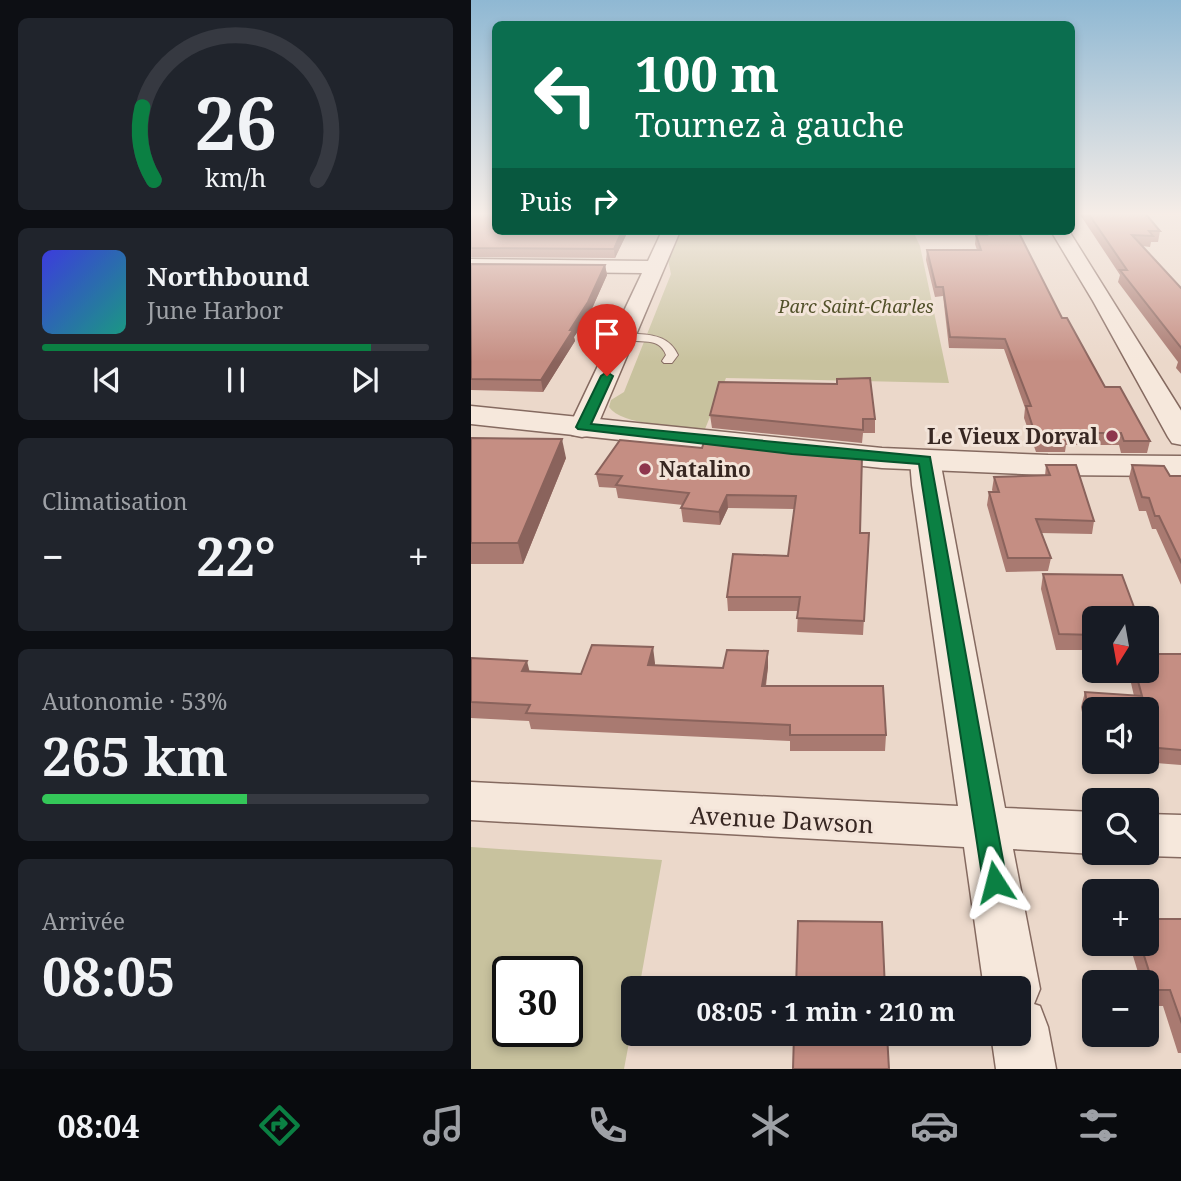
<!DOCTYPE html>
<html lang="fr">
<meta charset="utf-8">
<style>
body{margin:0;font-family:"Noto Serif",serif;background:#20242c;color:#f1f3f6;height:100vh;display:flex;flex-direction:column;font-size:26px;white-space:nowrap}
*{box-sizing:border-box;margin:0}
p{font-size:23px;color:#9ea1a6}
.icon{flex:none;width:38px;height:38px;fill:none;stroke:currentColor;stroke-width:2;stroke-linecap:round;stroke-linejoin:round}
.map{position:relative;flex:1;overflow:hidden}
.sheet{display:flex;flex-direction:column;gap:18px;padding:18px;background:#0d0f14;width:471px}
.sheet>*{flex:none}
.top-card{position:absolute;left:21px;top:21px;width:583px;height:214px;border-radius:10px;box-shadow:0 4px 10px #0003;background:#0b6e4f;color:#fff;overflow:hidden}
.needle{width:46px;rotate:191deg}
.tools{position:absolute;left:611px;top:606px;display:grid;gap:14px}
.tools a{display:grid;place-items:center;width:77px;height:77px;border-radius:10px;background:#171b24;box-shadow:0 4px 10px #0003;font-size:35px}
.speed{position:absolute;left:21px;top:956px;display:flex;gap:14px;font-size:35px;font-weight:700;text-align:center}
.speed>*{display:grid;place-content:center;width:91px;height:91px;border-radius:50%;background:#171b24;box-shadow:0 4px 10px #0003;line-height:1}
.speed .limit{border:4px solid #111;border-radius:10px;background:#fff;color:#111}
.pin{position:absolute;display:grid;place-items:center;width:60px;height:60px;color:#fff;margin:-72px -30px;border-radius:50% 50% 50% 0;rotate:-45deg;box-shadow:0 0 7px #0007}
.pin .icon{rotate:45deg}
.me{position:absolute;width:77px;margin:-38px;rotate:351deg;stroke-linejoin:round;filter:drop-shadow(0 0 5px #0008)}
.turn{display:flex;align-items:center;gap:24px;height:147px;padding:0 28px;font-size:32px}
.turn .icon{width:91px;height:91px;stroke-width:2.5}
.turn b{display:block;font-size:49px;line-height:60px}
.then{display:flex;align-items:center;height:66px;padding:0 28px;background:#0003;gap:14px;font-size:26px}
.big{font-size:52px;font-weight:700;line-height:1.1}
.sheet .widget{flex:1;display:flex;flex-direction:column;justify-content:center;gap:10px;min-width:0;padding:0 24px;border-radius:10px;background:#20242c}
.sheet .dial{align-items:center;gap:0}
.dial svg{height:182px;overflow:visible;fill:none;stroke:#363941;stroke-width:7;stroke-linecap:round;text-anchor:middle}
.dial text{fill:#f1f3f6;stroke:none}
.song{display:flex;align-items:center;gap:21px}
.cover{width:84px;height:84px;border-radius:10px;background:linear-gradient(135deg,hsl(240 70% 55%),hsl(170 70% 35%))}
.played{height:7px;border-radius:4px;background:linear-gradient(90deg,#0b8043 85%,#363941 85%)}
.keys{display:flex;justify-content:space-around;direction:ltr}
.heat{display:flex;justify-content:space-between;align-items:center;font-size:38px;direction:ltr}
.charge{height:10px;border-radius:5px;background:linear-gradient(90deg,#34c759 53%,#363941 0)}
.trip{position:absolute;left:150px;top:976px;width:410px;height:70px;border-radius:10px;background:#171b24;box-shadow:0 4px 10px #0003;font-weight:700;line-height:70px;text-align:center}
.tab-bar{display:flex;height:112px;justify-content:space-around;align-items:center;background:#090b0e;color:#9ea1a6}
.tab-bar .icon{width:49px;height:49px}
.tab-bar .selected{color:#0b8043}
.tab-bar b{font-size:32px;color:#f1f3f6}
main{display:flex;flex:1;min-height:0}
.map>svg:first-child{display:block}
.green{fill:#c8c29e;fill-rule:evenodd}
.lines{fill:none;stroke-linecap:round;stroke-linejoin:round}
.service-casing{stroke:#856a60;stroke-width:2}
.minor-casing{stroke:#856a60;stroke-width:3}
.tertiary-casing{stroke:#856a60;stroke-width:3}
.service{fill:#f6e8dc;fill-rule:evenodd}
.minor{fill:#f6e8dc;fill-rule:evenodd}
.tertiary{fill:#f6e8dc;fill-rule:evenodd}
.wall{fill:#a97a71}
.shaded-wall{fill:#8a635c}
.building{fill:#c58e83;stroke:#8a635c;stroke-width:2}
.route{fill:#0b8043;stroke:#07532c;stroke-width:2}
.poi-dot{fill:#8e364d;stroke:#f3e4d9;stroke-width:2.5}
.labels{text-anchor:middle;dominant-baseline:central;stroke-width:6;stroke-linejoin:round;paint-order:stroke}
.far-park-label{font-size:18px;font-style:italic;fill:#52512a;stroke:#f3e4d9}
.poi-label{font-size:21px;font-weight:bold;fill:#372722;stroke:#f3e4d9;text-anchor:end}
.near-street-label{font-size:24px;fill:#372722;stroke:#f3e4d9}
</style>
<main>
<section class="sheet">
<div class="widget dial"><svg viewBox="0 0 100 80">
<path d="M14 69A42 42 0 1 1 86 69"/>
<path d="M14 69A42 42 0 0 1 9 37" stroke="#0b8043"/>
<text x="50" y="56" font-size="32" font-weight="700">26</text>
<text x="50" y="72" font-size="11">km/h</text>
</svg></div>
<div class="widget">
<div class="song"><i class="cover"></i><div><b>Northbound</b><p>June Harbor</p></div></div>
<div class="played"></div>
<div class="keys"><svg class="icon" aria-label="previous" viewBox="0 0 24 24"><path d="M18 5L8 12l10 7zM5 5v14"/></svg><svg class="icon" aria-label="pause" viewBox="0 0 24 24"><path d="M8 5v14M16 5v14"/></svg><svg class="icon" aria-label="next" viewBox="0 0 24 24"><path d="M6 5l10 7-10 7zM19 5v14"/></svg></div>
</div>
<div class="widget"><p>Climatisation</p>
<div class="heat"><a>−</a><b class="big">22°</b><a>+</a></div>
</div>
<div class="widget"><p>Autonomie · 53%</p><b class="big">265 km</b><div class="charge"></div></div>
<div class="widget"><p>Arrivée</p><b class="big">08:05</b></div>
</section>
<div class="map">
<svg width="711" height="1069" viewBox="0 0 711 1069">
<rect width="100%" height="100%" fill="#ebd8ca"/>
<g class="green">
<path d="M207 231H442L449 246 478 383 255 378 234 429C211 426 150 426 138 407L140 400 153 392 200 274 196 255Z"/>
<path d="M0 847 191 860 168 989H163V1016L153 1069H0ZM96 971V1031H37V971Z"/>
</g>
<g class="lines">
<defs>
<path id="service" d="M167 334C185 335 199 338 207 355L201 363H193L191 361 195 355C187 333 163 347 148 337L154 334Z"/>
<g id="minor">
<polygon points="191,231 209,231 125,429 121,435 111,437 101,435 97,429 171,273 0,271 0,259 177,261"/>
<polygon points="580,231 598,231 711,412 711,445 701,443 697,437 622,301"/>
<polygon points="454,451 464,454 469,460 534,808 623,812 623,852 627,852 623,854 542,849 569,989 563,1004 569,1006 577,1027 585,1069 525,1069 520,1034 548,1034 548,989 513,989 493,847 0,820 0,782 487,806 441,485 439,460 444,454"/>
<polygon points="676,814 711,815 711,857 676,856 666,852 676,852"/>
</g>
<polygon id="tertiary" points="0,406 411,448 577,455 711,456 711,476 577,475 411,468 0,424"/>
</defs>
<use href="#service" class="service-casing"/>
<use href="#minor" class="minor-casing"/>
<use href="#tertiary" class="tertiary-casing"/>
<use href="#service" class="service"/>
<use href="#minor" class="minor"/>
<use href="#tertiary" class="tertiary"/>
</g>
<g class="wall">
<polygon points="0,213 157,231 144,258 0,257"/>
<polygon points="608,213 674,213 689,231 687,242 680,242 679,247 671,246 711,289 711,375 705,368 707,362 647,282 649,275"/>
<polygon points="510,231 547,231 591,318 634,387 679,441 676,453 650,453 648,445 595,445 594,452 565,452 553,418 554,408 533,349 478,348 472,296 464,297 455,260 456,250 506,250 504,244 505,235 512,235"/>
<polygon points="0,264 134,265 136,275 119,313 103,337 104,341 72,392 0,390"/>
<polygon points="239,415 404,419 404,433 392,433 391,443 241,428"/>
<polygon points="0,438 95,458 52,564 0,564"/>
<polygon points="234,439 389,533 398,533 392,635 326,632 327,611 257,611 256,597 317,556 323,509 257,508 249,525 212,522 210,508 212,505 147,498 145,488 128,487 125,474 231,448"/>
<polygon points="575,465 623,521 621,534 570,533 580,558 577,571 535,572 516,505 518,492 522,492 521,490 523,477 574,476"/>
<polygon points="661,465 699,476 711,476 711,587 685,529 681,529 675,511 668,511 658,478"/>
<polygon points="572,574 623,618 623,650 585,650 570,589"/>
<polygon points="297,651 297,667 295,686 415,735 414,751 319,751 319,741 60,729 58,721 0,718 0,658 58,672 110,674 184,663 184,665 252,668"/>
<polygon points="711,654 711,765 659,761 676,761 676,709 623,709 623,759 620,758 610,707 614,692 663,696 657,670 676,670"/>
<polygon points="711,919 711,1053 707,1053 692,1006 678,1006 676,999 676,982 670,982 658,943 676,943"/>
</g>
<g class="shaded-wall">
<polygon points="151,231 157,231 144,258 143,249"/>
<polygon points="134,265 136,275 119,313 103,337 104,341 72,392 70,380"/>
<polygon points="91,439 95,458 52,564 47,543"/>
<polygon points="256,495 257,508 249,525 248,512"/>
<polygon points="182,647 184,663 179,681 177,665"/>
<polygon points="297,651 297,667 292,702 291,686"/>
<polygon points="56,661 60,677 51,671"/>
</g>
<g class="building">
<polygon points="0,213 24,213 24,231 151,231 143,249 0,248"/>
<polygon points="617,213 674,213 689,231 678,231 682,236 661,235 711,289 711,349 649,270 656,270"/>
<polygon points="514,231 547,231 591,318 596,318 634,387 649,387 679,441 653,441 650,433 593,433 596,441 566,440 555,406 560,406 534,339 479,337 472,287 465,287 456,250 510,250 505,235 516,235"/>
<polygon points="0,264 134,265 117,302 99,330 102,330 70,380 0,379"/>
<polygon points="399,378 404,419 392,419 392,430 239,415 248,382 366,384 366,379"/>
<polygon points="0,438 91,439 47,543 0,543"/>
<polygon points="234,439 391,456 389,533 398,533 393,621 326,618 329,597 256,597 262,554 317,556 325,496 256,495 248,512 210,508 218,493 145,485 151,476 125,474 149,440 231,448"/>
<polygon points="575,465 605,465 623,521 565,519 580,558 537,558 518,492 528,492 523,477 579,475"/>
<polygon points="661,465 693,466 699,476 711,476 711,564 688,516 684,516 678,498 671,497"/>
<polygon points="572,574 651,575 667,618 623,618 623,635 588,634"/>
<polygon points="121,645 182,647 177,665 252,668 256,650 297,651 291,686 412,686 415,735 319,735 319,725 55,713 59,705 0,702 0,658 56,661 51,671 110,674"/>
<polygon points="676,654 711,654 711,750 676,747 676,709 623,709 623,741 614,692 671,696 664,670 676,670"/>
<polygon points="676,919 711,919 711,1024 699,990 684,990 669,943 676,943"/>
<polygon points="327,921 411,922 414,989 325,989"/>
<polygon points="323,1034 416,1034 418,1069 322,1069"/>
</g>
<linearGradient id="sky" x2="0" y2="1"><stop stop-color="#8fb8d3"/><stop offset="0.59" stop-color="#f6ede7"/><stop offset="1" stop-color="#f6ede7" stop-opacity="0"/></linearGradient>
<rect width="711" height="362" fill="url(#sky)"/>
<polygon class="route" points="136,372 142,376 120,424 459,457 536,882 533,890 524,893 516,890 512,882 448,464 321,454 107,429 105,427 130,376"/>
<g class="poi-dot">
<circle cx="641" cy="436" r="7"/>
<circle cx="174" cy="469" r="7"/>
</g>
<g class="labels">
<g class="far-park-label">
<text x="385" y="306">Parc Saint-Charles</text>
</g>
<g class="poi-label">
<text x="627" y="436">Le Vieux Dorval</text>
<text x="188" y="469" text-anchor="start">Natalino</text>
</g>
<g class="near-street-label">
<text transform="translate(311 819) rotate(3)">Avenue Dawson</text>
</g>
</g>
</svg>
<div class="tools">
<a><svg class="needle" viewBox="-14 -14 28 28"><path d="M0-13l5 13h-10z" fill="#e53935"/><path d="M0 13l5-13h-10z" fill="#9ea1a6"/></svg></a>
<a><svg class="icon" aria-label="sound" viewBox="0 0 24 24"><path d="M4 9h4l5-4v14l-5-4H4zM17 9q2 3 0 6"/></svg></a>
<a><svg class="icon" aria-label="search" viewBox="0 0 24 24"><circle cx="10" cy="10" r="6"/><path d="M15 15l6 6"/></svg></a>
<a>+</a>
<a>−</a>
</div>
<div class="speed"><div class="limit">30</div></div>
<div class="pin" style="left:136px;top:376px;background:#d93025"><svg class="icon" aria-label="arrive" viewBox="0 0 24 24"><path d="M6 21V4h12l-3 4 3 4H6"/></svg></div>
<svg class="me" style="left:524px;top:882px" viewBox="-20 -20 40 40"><path d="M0-17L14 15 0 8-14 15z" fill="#0b8043" stroke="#fff" stroke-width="4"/></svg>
<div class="trip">08:05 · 1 min · 210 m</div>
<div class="top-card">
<div class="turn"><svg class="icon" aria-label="left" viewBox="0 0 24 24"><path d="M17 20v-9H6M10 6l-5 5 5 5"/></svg><div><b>100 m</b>Tournez à gauche</div></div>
<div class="then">Puis<svg class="icon" aria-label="right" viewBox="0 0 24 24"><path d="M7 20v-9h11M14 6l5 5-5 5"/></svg></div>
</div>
</div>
</main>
<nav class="tab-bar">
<b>08:04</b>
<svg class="icon selected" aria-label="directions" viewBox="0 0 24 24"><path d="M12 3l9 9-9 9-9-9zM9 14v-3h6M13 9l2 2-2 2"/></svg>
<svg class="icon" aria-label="music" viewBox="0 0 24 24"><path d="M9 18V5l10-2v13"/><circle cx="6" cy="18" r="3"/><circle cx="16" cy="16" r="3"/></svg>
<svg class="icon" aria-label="phone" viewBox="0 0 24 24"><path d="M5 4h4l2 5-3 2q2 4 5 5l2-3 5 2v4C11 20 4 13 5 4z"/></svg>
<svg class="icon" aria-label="climate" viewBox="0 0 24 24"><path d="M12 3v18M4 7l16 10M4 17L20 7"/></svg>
<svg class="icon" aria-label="car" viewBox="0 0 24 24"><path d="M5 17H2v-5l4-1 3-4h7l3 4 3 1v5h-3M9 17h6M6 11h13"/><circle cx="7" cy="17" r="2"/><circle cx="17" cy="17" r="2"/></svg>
<svg class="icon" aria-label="filters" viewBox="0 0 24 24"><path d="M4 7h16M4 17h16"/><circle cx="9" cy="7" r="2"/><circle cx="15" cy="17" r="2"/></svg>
</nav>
